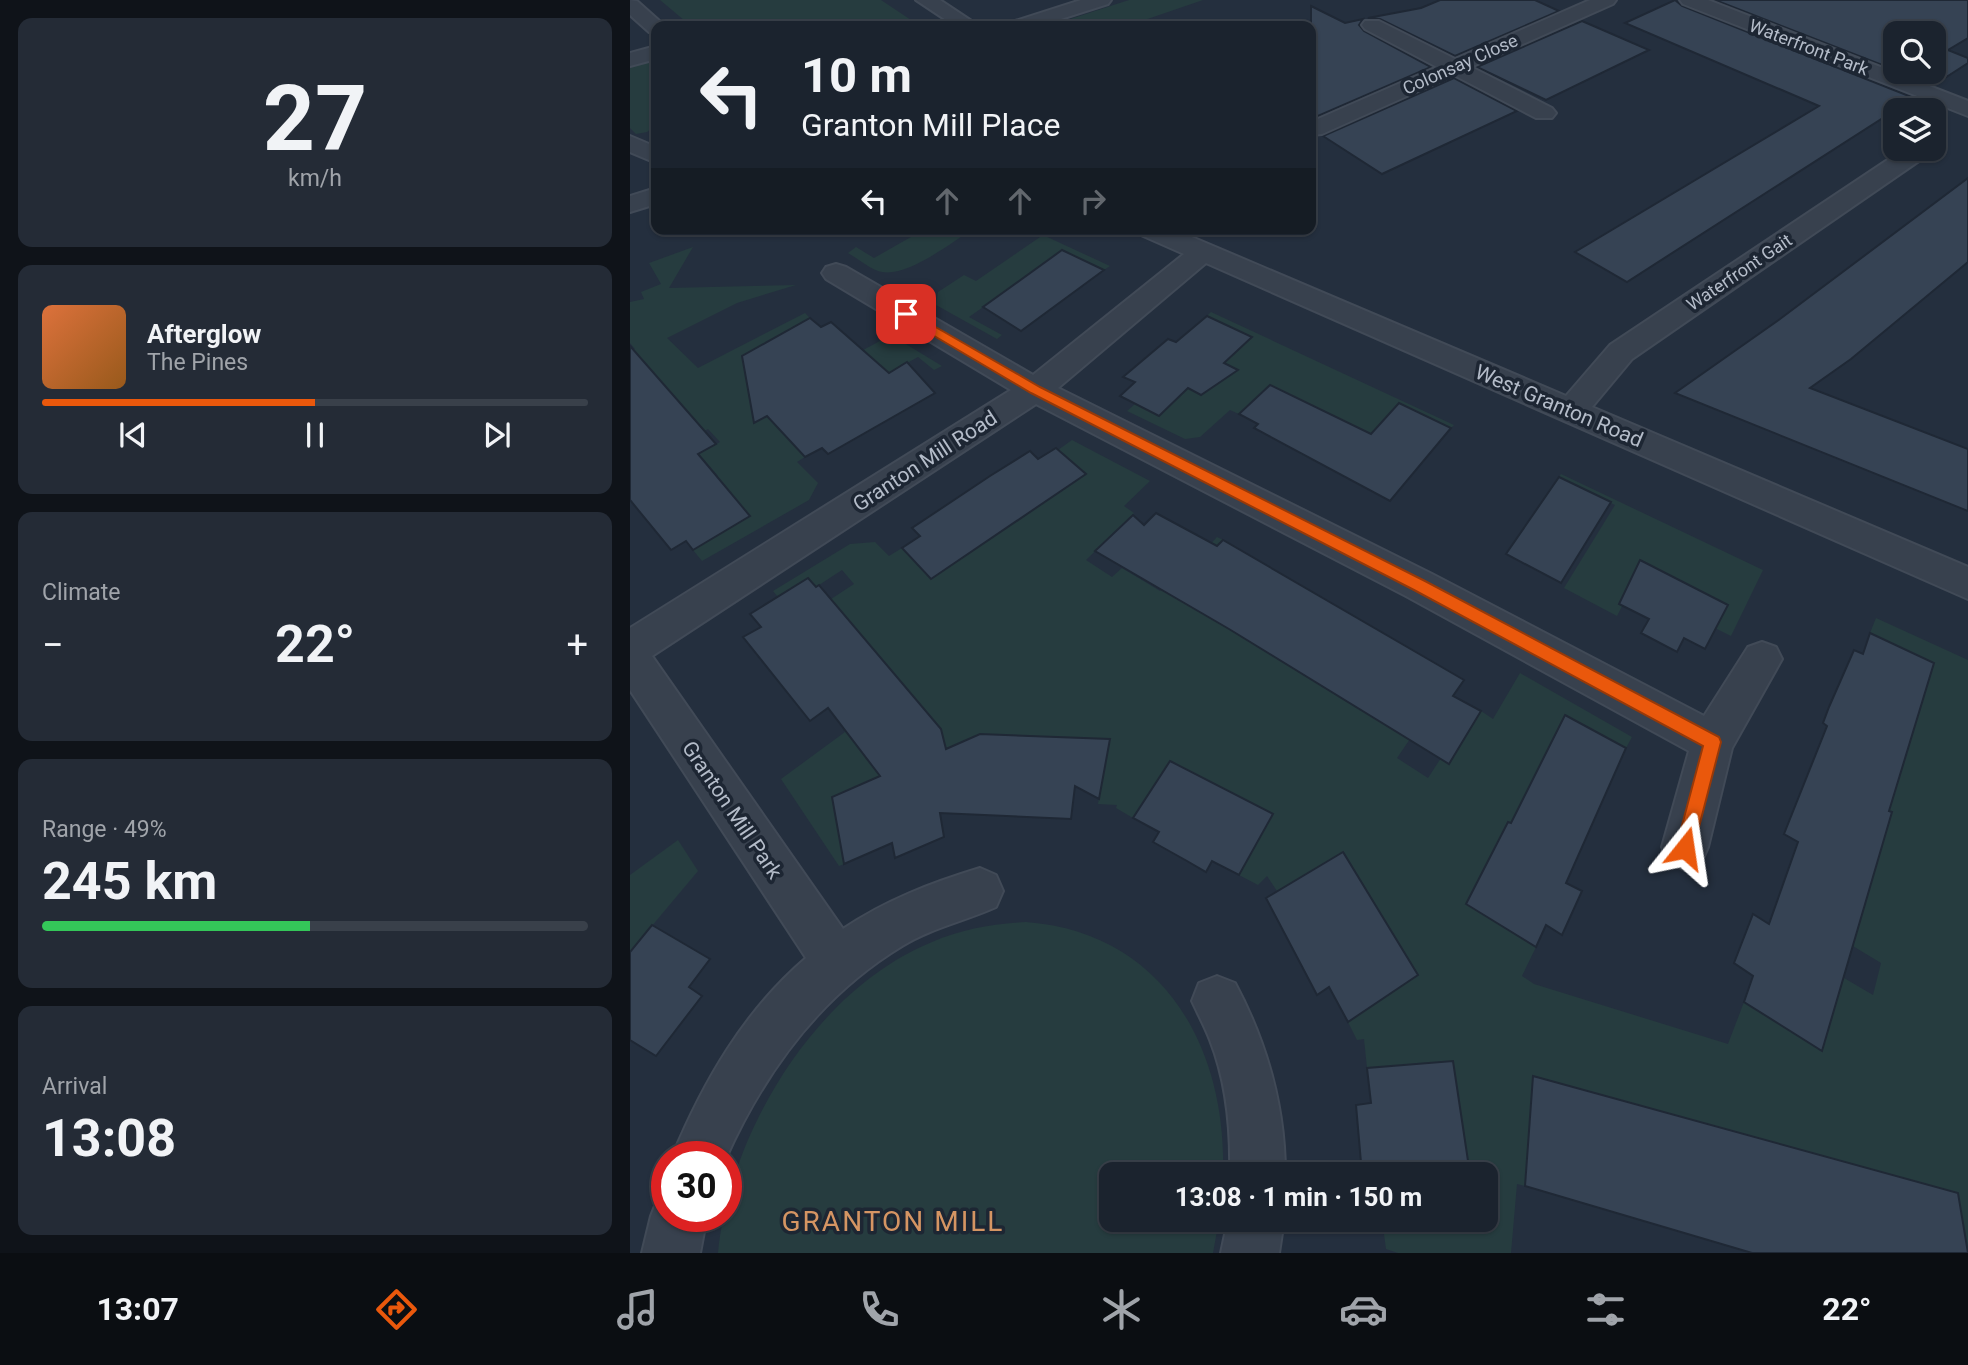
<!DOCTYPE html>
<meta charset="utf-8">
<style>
body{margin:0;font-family:Roboto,sans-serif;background:#242b36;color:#f1f3f6;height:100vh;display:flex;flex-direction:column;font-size:26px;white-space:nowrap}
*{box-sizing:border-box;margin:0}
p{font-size:23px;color:#a0a4aa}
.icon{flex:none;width:38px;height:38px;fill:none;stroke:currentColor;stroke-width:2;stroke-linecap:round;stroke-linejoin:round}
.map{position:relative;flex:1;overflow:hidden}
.details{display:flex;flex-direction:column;gap:18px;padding:18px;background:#0f1319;width:630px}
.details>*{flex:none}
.banner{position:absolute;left:21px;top:21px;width:665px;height:214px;border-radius:14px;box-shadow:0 2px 5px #0004,0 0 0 2px #39404a;background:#1b232e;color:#f1f3f6;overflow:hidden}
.buttons{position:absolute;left:1253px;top:21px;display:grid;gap:14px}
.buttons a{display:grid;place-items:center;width:63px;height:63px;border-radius:14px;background:#1b232e;box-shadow:0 2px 5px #0004,0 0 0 2px #39404a;font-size:35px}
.speed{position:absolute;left:21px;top:1141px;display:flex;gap:14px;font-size:35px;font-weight:700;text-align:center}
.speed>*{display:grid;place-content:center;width:91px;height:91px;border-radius:50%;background:#1b232e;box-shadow:0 2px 5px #0004,0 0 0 2px #39404a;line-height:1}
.speed .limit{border:10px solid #d22;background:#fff;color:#111}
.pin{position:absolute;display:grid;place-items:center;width:60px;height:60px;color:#fff;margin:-30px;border-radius:14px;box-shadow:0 4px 10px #0006}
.me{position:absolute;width:77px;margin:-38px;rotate:15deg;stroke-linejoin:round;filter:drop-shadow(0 0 5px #0008)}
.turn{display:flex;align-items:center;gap:24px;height:147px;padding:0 35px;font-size:32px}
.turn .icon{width:91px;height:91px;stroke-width:2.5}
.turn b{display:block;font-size:49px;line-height:60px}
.lanes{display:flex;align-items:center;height:66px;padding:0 35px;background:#0003;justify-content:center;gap:35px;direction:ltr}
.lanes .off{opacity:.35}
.big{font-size:52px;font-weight:700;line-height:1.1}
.details .widget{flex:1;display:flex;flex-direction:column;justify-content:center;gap:10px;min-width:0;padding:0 24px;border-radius:14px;background:#242b36}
.details .dial{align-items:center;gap:0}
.dial b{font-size:91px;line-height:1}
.song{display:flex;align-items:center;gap:21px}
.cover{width:84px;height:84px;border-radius:10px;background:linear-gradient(135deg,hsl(20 70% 55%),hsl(30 70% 35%))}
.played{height:7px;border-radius:4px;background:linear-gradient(90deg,#ea580c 50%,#39404a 50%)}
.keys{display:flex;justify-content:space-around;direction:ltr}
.heat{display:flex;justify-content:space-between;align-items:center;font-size:38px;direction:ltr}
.charge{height:10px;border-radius:5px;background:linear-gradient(90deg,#34c759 49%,#39404a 0)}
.trip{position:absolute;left:469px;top:1162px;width:399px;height:70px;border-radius:14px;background:#1b232e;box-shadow:0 2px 5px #0004,0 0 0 2px #39404a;font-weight:700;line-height:70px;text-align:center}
.tabs{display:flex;height:112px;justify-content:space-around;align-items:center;background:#0b0e12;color:#a0a4aa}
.tabs .icon{width:49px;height:49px}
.tabs .on{color:#ea580c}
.tabs b{font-size:32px;color:#f1f3f6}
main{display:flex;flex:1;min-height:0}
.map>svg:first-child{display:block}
.green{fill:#263c3f}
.building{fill:#364354;stroke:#1f2835;stroke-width:2}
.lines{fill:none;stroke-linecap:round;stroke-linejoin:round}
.minor-casing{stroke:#414a57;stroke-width:4}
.minor{fill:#38414e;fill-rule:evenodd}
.route{fill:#ea580c;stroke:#983908;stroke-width:2}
.labels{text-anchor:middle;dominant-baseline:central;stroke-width:7;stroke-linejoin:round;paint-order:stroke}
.far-street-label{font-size:18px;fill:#b4bcc9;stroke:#1d2633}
.street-label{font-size:21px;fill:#b4bcc9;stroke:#1d2633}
.near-neighbourhood-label{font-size:28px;letter-spacing:2px;fill:#d59563;stroke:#1d2633}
</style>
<main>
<section class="details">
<div class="widget dial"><b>27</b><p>km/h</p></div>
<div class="widget">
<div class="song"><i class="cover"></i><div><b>Afterglow</b><p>The Pines</p></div></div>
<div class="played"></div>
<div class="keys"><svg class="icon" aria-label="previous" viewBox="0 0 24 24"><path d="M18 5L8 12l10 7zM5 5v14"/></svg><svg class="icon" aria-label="pause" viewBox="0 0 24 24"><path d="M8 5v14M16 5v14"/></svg><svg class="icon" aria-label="next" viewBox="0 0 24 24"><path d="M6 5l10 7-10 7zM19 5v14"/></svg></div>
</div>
<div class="widget"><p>Climate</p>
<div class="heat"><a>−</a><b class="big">22°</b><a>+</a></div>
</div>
<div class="widget"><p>Range · 49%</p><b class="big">245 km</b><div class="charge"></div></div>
<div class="widget"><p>Arrival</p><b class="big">13:08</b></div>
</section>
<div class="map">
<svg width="1338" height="1253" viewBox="0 0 1338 1253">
<rect width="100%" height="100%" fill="#242f3e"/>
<g class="green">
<polygon points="30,0 251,0 290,26 61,26"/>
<polygon points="499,0 573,0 497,26 419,26"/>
<polygon points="23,57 26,58 26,125 17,132 6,134 0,128 0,64"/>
<path d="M295 229H343C322 242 278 277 252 272 241 270 227 258 218 253L226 247 244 258Z"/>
<polygon points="413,235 480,266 474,270 432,250 388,282 429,303 427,305 383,286 339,317 372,335 367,339 306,305 308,292 334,275 346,281"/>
<polygon points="63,247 39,288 166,285 107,303 37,338 68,368 175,313 180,318 135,342 224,355 261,335 312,366 304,370 288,357 224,392 175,457 167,462 188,483 179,500 72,561 63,550 120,516 33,507 88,476 69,454 90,442 78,429 56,440 58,412 47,399 29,408 0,351 5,349 0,343 0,302 14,299 11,292 31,284 19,263"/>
<polygon points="581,312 824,425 821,428 769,403 707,472 670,454 675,448 642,386 611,415 600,410 570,437 555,439 497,411 505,404 529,415 572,375 525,349 573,372 621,337 577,316"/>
<polygon points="442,440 520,481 494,506 504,513 456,560 482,577 492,568 530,591 568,550 573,552 587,537 593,540 542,595 630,648 683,615 648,659 728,709 762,661 780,739 767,758 798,778 811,758 819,763 851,711 863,719 890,673 1002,737 996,748 935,715 899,787 962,824 837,904 906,947 892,976 904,984 1098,1044 1114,1002 1191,1051 1214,978 1243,995 1251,963 1150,902 1159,866 1233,908 1262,813 1236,799 1273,764 1304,664 1240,633 1246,618 1338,660 1338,1253 1328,1193 904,1076 895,1186 887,1184 881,1253 768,1253 756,1249 752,1220 856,1220 856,1174 840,1174 823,1061 737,1068 734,1039 727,1040 718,1022 788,975 714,852 647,891 637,876 628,885 609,875 643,813 540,761 503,818 486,808 487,805 468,804 480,739 347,736 316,749 310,727 283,739 289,760 202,797 214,864 209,866 151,779 215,732 211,725 270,683 198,601 224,584 212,570 186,587 178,578 148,597 143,591 220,544 245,542 259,556 272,548 301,579 456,475 428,450"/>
<polygon points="931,474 1133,570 1101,636 1085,628 1097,604 1025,568 1000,610 992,606 987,616 934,588 985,505 929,477"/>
<polygon points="48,840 68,871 0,952 0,875"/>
<path d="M396 922C532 932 597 1046 593 1174H481V1220H589L583 1253H88C100 1132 185 990 302 942 332 929 363 924 396 922Z"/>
</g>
<g class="building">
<polygon points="810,0 905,0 929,11 825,56 750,19 738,18 791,8"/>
<polygon points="1045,0 1052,6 1284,98 997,282 945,252 1189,106 995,23"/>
<polygon points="1085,0 1338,0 1338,38 1318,50 1338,58 1338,63 1304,85 1270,72 1304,72 1304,33 1265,33 1265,70"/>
<polygon points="681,6 715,23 733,19 729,25 734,31 801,67 681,119"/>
<polygon points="952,21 1019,50 916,100 847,67"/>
<polygon points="824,78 887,111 752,174 693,136"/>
<polygon points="1338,178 1338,262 1221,359 1180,388 1338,449 1338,511 1045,393 1150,319"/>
<polygon points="432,250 474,270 391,331 353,307"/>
<polygon points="577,316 622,337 594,363 608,370 571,395 558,388 529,416 490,396 505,382 493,377 538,339 546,342"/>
<polygon points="180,318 191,327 201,322 259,373 277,362 305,393 198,454 192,448 175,457 137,416 124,423 112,356"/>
<polygon points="0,346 86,444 68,454 120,516 63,550 56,541 41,550 0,500"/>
<polygon points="640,385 741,434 769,403 821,428 760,501 624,428 628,424 609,414"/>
<polygon points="426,448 456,474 301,579 272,548 290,536 282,528 360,476 400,451 408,459"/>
<polygon points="929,477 981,502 931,583 876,554"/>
<polygon points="526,513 587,546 593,540 834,680 823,696 851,711 819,764 599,629 465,551 503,515 514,525"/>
<polygon points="1010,560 1098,605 1075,649 1054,638 1047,652 1011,633 1019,619 989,604"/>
<polygon points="178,578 186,587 189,585 311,729 316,749 350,734 480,739 469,799 445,786 441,819 310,813 314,837 265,858 262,843 214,864 202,797 250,776 198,708 180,721 113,637 131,627 120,614"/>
<polygon points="1240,633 1304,663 1259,811 1262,812 1192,1051 1114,1002 1123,976 1104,963 1123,914 1139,924 1168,842 1154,834 1197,726 1193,723 1199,707 1224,650 1233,654"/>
<polygon points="935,715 996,748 936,883 952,891 932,935 916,925 906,947 836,904 878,822 881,823"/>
<polygon points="540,761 643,814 609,875 582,861 576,872 557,861 523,842 529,832 503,818"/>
<polygon points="713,852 788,975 718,1022 699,987 687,995 636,898"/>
<polygon points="22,925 80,959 59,987 72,996 26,1056 0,1040 0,952"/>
<polygon points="823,1061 840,1174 732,1174 726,1105 741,1103 737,1068"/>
<polygon points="903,1076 1328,1193 1338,1253 1122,1253 895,1186"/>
</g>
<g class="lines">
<defs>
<g id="minor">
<polygon points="0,0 7,1 35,26 26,26 26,34 19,32 0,15"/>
<polygon points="286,0 310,0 349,26 325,26"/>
<polygon points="451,0 481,0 478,4 409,26 379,26 382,22"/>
<polygon points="960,0 986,0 983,4 841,67 922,108 926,113 922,118 906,118 824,75 692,134 681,135 681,122 807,67 735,29 732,25 735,21 749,21 825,59"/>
<polygon points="1050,0 1078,0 1338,101 1338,116 1053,4"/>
<polygon points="26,46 26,59 0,66 0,53"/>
<polygon points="0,136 26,147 26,163 0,152"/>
<path d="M1274 149H1302L1299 154 1002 359 962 407 1338 567V599L576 263 428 388 802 574 1074 716 1118 647 1132 642 1146 647 1152 659 1102 748 1078 847 1071 863 1055 870 1039 863 1032 847 1059 751 776 596 406 404 22 656 213 929C256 900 301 883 350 868L366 875 373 891 366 907C335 921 301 928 272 946 191 995 134 1073 96 1158L42 1157C73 1082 114 1011 176 958L0 690V628L381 390 196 279 192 273 196 267 206 264 216 267 403 375 554 254 511 235 507 229H543L936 396 980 345Z"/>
<polygon points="26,188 26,204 0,212 0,196"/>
<path d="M587 976 605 983C637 1043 655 1106 655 1174H600C601 1129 597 1083 580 1040 575 1027 568 1014 562 1001L569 983Z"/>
<polygon points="37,1193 37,1216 77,1216 70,1253 12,1253 21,1216 29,1196"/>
<polygon points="598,1220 654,1220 649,1253 591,1253"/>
</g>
</defs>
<use href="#minor" class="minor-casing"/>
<use href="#minor" class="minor"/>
</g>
<polygon class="route" points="276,310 410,387 795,581 1089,737 1091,742 1062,854 1055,857 1048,854 1046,848 1073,746 784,590 401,393 272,317 272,312"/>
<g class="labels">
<g class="far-street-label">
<text transform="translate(1179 47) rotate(21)">Waterfront Park</text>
<text transform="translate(830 64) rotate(-24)">Colonsay Close</text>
<text transform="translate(1109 272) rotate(-34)">Waterfront Gait</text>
</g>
<g class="street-label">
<text transform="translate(929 406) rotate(23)">West Granton Road</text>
<text transform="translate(295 461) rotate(-33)">Granton Mill Road</text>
<text transform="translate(102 810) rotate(56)">Granton Mill Park</text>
</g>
<g class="near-neighbourhood-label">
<text x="263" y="1221">GRANTON MILL</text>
</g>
</g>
</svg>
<div class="buttons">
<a><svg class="icon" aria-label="search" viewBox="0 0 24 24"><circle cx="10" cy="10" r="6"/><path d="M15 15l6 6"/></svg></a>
<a><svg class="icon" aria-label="layers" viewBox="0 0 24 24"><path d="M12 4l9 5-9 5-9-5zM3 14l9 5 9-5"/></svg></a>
</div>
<div class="speed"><div class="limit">30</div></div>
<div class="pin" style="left:276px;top:314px;background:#d93025"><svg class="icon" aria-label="arrive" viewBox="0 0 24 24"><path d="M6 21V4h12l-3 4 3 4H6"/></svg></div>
<svg class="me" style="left:1055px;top:848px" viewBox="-20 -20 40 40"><path d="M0-17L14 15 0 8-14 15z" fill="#ea580c" stroke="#fff" stroke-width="4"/></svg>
<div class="trip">13:08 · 1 min · 150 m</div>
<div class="banner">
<div class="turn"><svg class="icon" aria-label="left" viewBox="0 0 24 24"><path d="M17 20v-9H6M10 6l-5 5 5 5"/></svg><div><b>10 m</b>Granton Mill Place</div></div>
<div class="lanes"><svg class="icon" aria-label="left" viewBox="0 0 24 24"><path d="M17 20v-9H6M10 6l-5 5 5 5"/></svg><svg class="icon off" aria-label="ahead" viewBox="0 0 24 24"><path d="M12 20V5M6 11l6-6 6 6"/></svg><svg class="icon off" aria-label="ahead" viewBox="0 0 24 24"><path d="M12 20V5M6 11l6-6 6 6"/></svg><svg class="icon off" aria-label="right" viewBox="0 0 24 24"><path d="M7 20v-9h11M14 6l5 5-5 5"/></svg></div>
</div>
</div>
</main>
<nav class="tabs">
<b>13:07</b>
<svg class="icon on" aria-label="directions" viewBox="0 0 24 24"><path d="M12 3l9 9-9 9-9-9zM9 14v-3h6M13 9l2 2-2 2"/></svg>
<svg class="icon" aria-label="music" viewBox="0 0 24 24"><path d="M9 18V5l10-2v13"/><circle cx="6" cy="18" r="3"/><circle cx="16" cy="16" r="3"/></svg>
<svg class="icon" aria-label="phone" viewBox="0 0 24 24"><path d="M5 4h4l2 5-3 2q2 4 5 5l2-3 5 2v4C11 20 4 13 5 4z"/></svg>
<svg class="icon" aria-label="climate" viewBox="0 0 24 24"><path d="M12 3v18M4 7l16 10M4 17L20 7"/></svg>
<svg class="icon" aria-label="car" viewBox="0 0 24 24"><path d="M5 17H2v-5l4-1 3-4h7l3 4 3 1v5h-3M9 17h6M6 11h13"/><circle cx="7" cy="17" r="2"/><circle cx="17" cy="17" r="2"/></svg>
<svg class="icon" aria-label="filters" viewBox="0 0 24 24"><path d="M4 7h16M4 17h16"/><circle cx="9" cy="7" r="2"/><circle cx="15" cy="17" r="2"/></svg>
<b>22°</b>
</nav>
